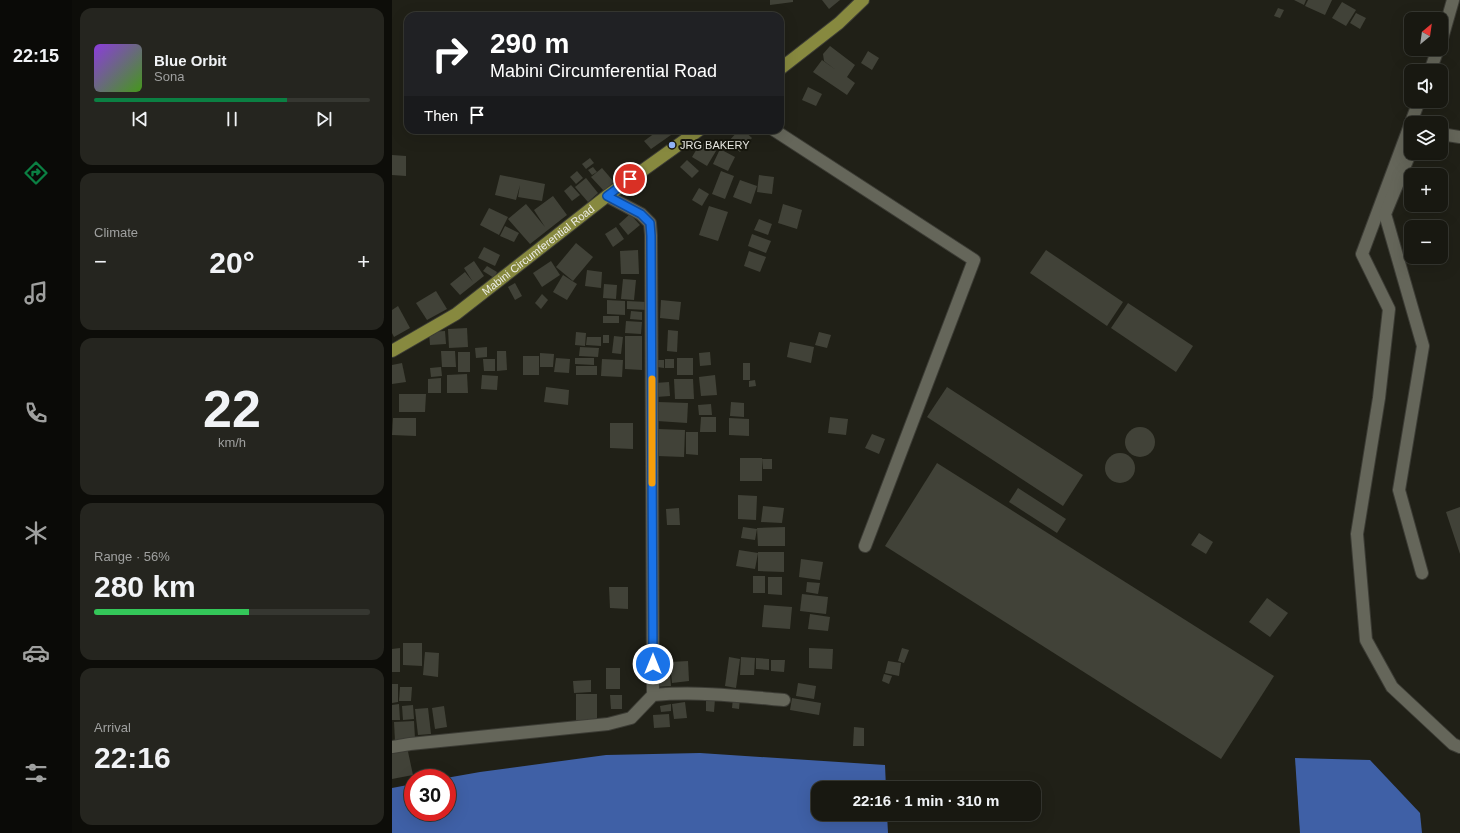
<!DOCTYPE html>
<meta charset="utf-8">
<style>
body{margin:0;font-family:Helvetica,sans-serif;background:#25251f;color:#f1f3f6;height:100vh;display:flex;flex-direction:column;font-size:15px;white-space:nowrap}
*{box-sizing:border-box;margin:0}
p{font-size:13px;color:#9fa09f}
.icon{flex:none;width:22px;height:22px;fill:none;stroke:currentColor;stroke-width:2;stroke-linecap:round;stroke-linejoin:round}
.map{position:relative;flex:1;overflow:hidden}
.drawer{display:flex;flex-direction:column;gap:8px;padding:8px;background:#0d0d09;width:320px}
.drawer>*{flex:none}
.guide{position:absolute;left:12px;top:12px;width:380px;height:122px;border-radius:12px;box-shadow:0 4px 16px #0002,0 0 0 1px #363731;background:#202124;color:#fff;overflow:hidden}
.needle{width:26px;rotate:29deg}
.buttons{position:absolute;left:1012px;top:12px;display:grid;gap:8px}
.buttons a{display:grid;place-items:center;width:44px;height:44px;border-radius:8px;background:#181811;box-shadow:0 4px 16px #0002,0 0 0 1px #363731;font-size:20px}
.speed{position:absolute;left:12px;top:769px;display:flex;gap:8px;font-size:20px;font-weight:700;text-align:center}
.speed>*{display:grid;place-content:center;width:52px;height:52px;border-radius:50%;background:#181811;box-shadow:0 4px 16px #0002,0 0 0 1px #363731;line-height:1}
.speed .limit{border:6px solid #d22;background:#fff;color:#111}
.pin{position:absolute;display:grid;place-items:center;width:34px;height:34px;color:#fff;margin:-17px;border:2px solid #fff;border-radius:50%;box-shadow:0 1px 4px #0007}
.me{position:absolute;width:44px;margin:-22px;rotate:0deg;stroke-linejoin:round;filter:drop-shadow(0 0 3px #0008)}
.turn{display:flex;align-items:center;gap:14px;height:84px;padding:0 20px;font-size:18px}
.turn .icon{width:52px;height:52px;stroke-width:2.5}
.turn b{display:block;font-size:28px;line-height:34px}
.then{display:flex;align-items:center;height:38px;padding:0 20px;background:#0003;gap:8px;font-size:15px}
.big{font-size:30px;font-weight:800;line-height:1.1}
.drawer .widget{flex:1;display:flex;flex-direction:column;justify-content:center;gap:6px;min-width:0;padding:0 14px;border-radius:12px;background:#25251f}
.drawer .dial{align-items:center;gap:0}
.dial b{font-size:52px;line-height:1}
.song{display:flex;align-items:center;gap:12px}
.cover{width:48px;height:48px;border-radius:6px;background:linear-gradient(135deg,hsl(270 70% 55%),hsl(100 70% 35%))}
.played{height:4px;border-radius:2px;background:linear-gradient(90deg,#0b8043 70%,#363731 70%)}
.keys{display:flex;justify-content:space-around;direction:ltr}
.heat{display:flex;justify-content:space-between;align-items:center;font-size:22px;direction:ltr}
.charge{height:6px;border-radius:3px;background:linear-gradient(90deg,#34c759 56%,#363731 0)}
.trip{position:absolute;left:419px;top:781px;width:230px;height:40px;border-radius:12px;background:#181811;box-shadow:0 4px 16px #0002,0 0 0 1px #363731;font-weight:800;line-height:40px;text-align:center}
main{display:flex;flex:1;min-height:0}
.tabs{display:flex;flex-direction:column;width:72px;justify-content:space-around;align-items:center;background:#0a0a07;color:#9fa09f}
.tabs .icon{width:28px;height:28px}
.tabs .current{color:#0b8043}
.tabs b{font-size:18px;color:#f1f3f6}
.map>svg:first-child{display:block}
.water{fill:#3f60a6}
.building{fill:#414238}
.lines{fill:none;stroke-linecap:round;stroke-linejoin:round}
.minor-casing{stroke:#3c3c35;stroke-width:14}
.major-casing{stroke:#3c3c35;stroke-width:14}
.minor{stroke:#65665a;stroke-width:12}
.major{stroke:#87893f;stroke-width:12}
.route-casing{stroke:#114b97;stroke-width:10}
.route{stroke:#1a73e8;stroke-width:7}
.slow{stroke:#f59e0b;stroke-width:7}
.poi-dot{fill:#94b7fd;stroke:#17170e;stroke-width:1.5}
.labels{text-anchor:middle;dominant-baseline:central;stroke-width:4;stroke-linejoin:round;paint-order:stroke}
.poi-label{font-size:11px;fill:#ecece6;stroke:#17170e;text-anchor:start}
.street-label{font-size:11px;fill:#ecece6;stroke:#17170e}
</style>
<main>
<nav class="tabs">
<b>22:15</b>
<svg class="icon current" aria-label="directions" viewBox="0 0 24 24"><path d="M12 3l9 9-9 9-9-9zM9 14v-3h6M13 9l2 2-2 2"/></svg>
<svg class="icon" aria-label="music" viewBox="0 0 24 24"><path d="M9 18V5l10-2v13"/><circle cx="6" cy="18" r="3"/><circle cx="16" cy="16" r="3"/></svg>
<svg class="icon" aria-label="phone" viewBox="0 0 24 24"><path d="M5 4h4l2 5-3 2q2 4 5 5l2-3 5 2v4C11 20 4 13 5 4z"/></svg>
<svg class="icon" aria-label="climate" viewBox="0 0 24 24"><path d="M12 3v18M4 7l16 10M4 17L20 7"/></svg>
<svg class="icon" aria-label="car" viewBox="0 0 24 24"><path d="M5 17H2v-5l4-1 3-4h7l3 4 3 1v5h-3M9 17h6M6 11h13"/><circle cx="7" cy="17" r="2"/><circle cx="17" cy="17" r="2"/></svg>
<svg class="icon" aria-label="filters" viewBox="0 0 24 24"><path d="M4 7h16M4 17h16"/><circle cx="9" cy="7" r="2"/><circle cx="15" cy="17" r="2"/></svg>
</nav>
<section class="drawer">
<div class="widget">
<div class="song"><i class="cover"></i><div><b>Blue Orbit</b><p>Sona</p></div></div>
<div class="played"></div>
<div class="keys"><svg class="icon" aria-label="previous" viewBox="0 0 24 24"><path d="M18 5L8 12l10 7zM5 5v14"/></svg><svg class="icon" aria-label="pause" viewBox="0 0 24 24"><path d="M8 5v14M16 5v14"/></svg><svg class="icon" aria-label="next" viewBox="0 0 24 24"><path d="M6 5l10 7-10 7zM19 5v14"/></svg></div>
</div>
<div class="widget"><p>Climate</p>
<div class="heat"><a>−</a><b class="big">20°</b><a>+</a></div>
</div>
<div class="widget dial"><b>22</b><p>km/h</p></div>
<div class="widget"><p>Range · 56%</p><b class="big">280 km</b><div class="charge"></div></div>
<div class="widget"><p>Arrival</p><b class="big">22:16</b></div>
</section>
<div class="map">
<svg width="1068" height="833" viewBox="0 0 1068 833">
<rect width="100%" height="100%" fill="#202017"/>
<g class="water">
<polygon points="308,753 493,765 494,788 426,788 426,814 495,814 496,833 0,833 0,788 21,784 21,812 55,812 54,778 88,772 214,755"/>
<polygon points="903,758 978,760 1028,813 1030,833 908,833"/>
</g>
<g class="building">
<polygon points="378,0 401,0 401,2 378,5"/>
<polygon points="430,0 448,0 437,9"/>
<polygon points="902,0 914,0 912,5"/>
<polygon points="916,0 940,0 933,15 913,6"/>
<polygon points="950,2 964,10 954,26 940,18"/>
<polygon points="886,8 892,10 888,18 882,16"/>
<polygon points="964,13 974,18 968,29 958,23"/>
<polygon points="438,46 463,65 455,77 463,83 455,95 421,72 430,60 444,70 432,61 431,54"/>
<polygon points="476,51 487,58 480,70 469,63"/>
<polygon points="416,87 430,94 424,106 410,100"/>
<polygon points="267,130 275,130 279,135 259,149 252,141"/>
<polygon points="347,130 351,130 360,138 348,152 336,142"/>
<polygon points="309,142 324,151 315,166 300,157"/>
<polygon points="328,149 343,157 336,171 321,164"/>
<polygon points="0,155 14,156 14,176 0,175"/>
<polygon points="198,158 202,163 194,169 190,164"/>
<polygon points="295,160 307,171 300,178 288,167"/>
<polygon points="201,167 205,172 200,175 196,170"/>
<polygon points="210,168 222,182 212,191 199,177"/>
<polygon points="185,171 191,178 184,184 178,177"/>
<polygon points="329,171 342,176 333,199 320,194"/>
<polygon points="108,175 153,184 150,201 126,197 128,185 124,200 103,195"/>
<polygon points="367,175 382,177 380,194 365,192"/>
<polygon points="194,178 206,193 196,202 183,187"/>
<polygon points="348,180 365,186 359,204 341,197"/>
<polygon points="179,185 188,195 180,201 172,191"/>
<polygon points="307,188 317,194 310,206 300,200"/>
<polygon points="161,196 175,215 138,244 116,219 134,204 153,227 142,210"/>
<polygon points="391,204 410,210 405,229 386,223"/>
<polygon points="317,206 336,212 326,241 307,235"/>
<polygon points="97,208 116,217 107,235 88,225"/>
<polygon points="238,214 248,225 236,235 227,224"/>
<polygon points="367,219 380,224 376,235 362,230"/>
<polygon points="113,226 127,233 122,242 108,236"/>
<polygon points="224,227 232,239 221,247 213,234"/>
<polygon points="360,234 379,241 374,253 356,246"/>
<polygon points="184,243 201,257 181,281 164,267"/>
<polygon points="92,247 108,255 103,266 86,258"/>
<polygon points="246,250 247,274 229,274 228,251"/>
<polygon points="654,250 731,302 715,326 638,273"/>
<polygon points="357,251 374,257 368,272 352,266"/>
<polygon points="82,261 92,276 68,295 58,284 73,272 81,282 72,268"/>
<polygon points="159,261 168,275 150,287 141,273"/>
<polygon points="95,266 105,272 102,278 91,271"/>
<polygon points="195,270 210,272 209,288 193,286"/>
<polygon points="171,275 185,284 175,300 161,292"/>
<polygon points="231,279 244,280 242,300 229,299"/>
<polygon points="123,283 130,296 123,300 116,287"/>
<polygon points="212,284 225,285 224,299 211,298"/>
<polygon points="44,291 55,309 35,320 24,303"/>
<polygon points="150,294 156,300 149,309 143,303"/>
<polygon points="215,300 233,301 233,315 215,314"/>
<polygon points="269,300 289,302 287,320 268,318"/>
<polygon points="235,301 255,302 255,310 235,309"/>
<polygon points="736,303 801,346 784,372 719,328"/>
<polygon points="6,306 18,328 2,337 0,333 0,310"/>
<polygon points="239,311 250,312 250,320 238,319"/>
<rect x="211" y="316" width="16" height="7"/>
<polygon points="234,321 250,322 249,334 233,333"/>
<polygon points="75,328 76,347 57,348 56,329"/>
<polygon points="276,330 286,331 285,352 275,351"/>
<polygon points="53,331 54,344 38,345 37,332"/>
<polygon points="184,332 194,333 193,346 183,345"/>
<polygon points="427,332 439,335 435,348 423,345"/>
<rect x="211" y="335" width="6" height="8"/>
<polygon points="222,336 231,337 229,354 220,353"/>
<polygon points="233,336 250,336 250,370 233,369"/>
<polygon points="195,337 209,337 209,346 194,345"/>
<polygon points="398,342 422,347 419,363 395,357"/>
<polygon points="95,347 95,357 84,358 83,348"/>
<polygon points="188,347 207,348 206,357 187,356"/>
<polygon points="49,351 63,351 64,367 50,367"/>
<polygon points="105,351 114,351 115,370 105,371"/>
<rect x="66" y="352" width="12" height="20"/>
<polygon points="318,352 319,365 308,366 307,353"/>
<polygon points="148,353 162,354 161,367 148,367"/>
<rect x="131" y="356" width="16" height="19"/>
<polygon points="164,358 178,359 177,373 162,372"/>
<polygon points="183,358 202,358 202,365 183,364"/>
<rect x="285" y="358" width="16" height="17"/>
<polygon points="91,359 103,359 103,371 92,371"/>
<polygon points="210,359 231,360 230,377 209,376"/>
<rect x="273" y="359" width="9" height="9"/>
<polygon points="265,360 272,360 272,368 265,367"/>
<polygon points="10,363 14,382 0,384 0,365"/>
<rect x="351" y="363" width="7" height="17"/>
<rect x="184" y="366" width="21" height="9"/>
<polygon points="49,367 50,376 39,377 38,368"/>
<polygon points="75,374 76,393 55,393 55,375"/>
<polygon points="90,375 106,376 105,390 89,389"/>
<polygon points="323,375 325,395 309,396 307,377"/>
<polygon points="49,378 49,393 36,393 36,379"/>
<polygon points="282,379 301,379 302,399 283,399"/>
<polygon points="363,380 364,386 357,387 357,381"/>
<polygon points="277,382 278,396 264,397 263,383"/>
<polygon points="154,387 177,390 176,405 152,402"/>
<polygon points="555,387 691,475 671,506 535,417"/>
<polygon points="7,394 34,394 33,412 7,412"/>
<polygon points="266,402 296,403 295,423 265,421"/>
<polygon points="339,402 352,403 352,417 338,416"/>
<polygon points="319,404 320,415 307,415 306,405"/>
<polygon points="309,417 324,417 324,432 308,432"/>
<polygon points="438,417 456,419 454,435 436,433"/>
<polygon points="1,418 24,418 24,436 0,435"/>
<polygon points="337,418 357,419 357,436 337,435"/>
<polygon points="218,423 241,423 241,449 218,448"/>
<circle cx="748" cy="442" r="15"/>
<polygon points="266,429 293,430 292,457 265,456"/>
<polygon points="294,432 306,432 306,455 294,454"/>
<polygon points="480,434 493,439 487,454 473,448"/>
<circle cx="728" cy="468" r="15"/>
<rect x="348" y="458" width="22" height="23"/>
<polygon points="370,459 380,459 380,469 371,469"/>
<polygon points="545,463 882,676 829,759 493,546"/>
<polygon points="626,488 674,519 665,533 617,502"/>
<polygon points="346,495 365,496 364,520 346,519"/>
<polygon points="371,506 392,508 390,523 369,522"/>
<polygon points="1068,507 1068,554 1054,512"/>
<polygon points="287,508 288,525 275,525 274,509"/>
<polygon points="351,527 365,529 363,540 349,538"/>
<polygon points="393,527 393,546 366,546 365,528"/>
<polygon points="807,533 821,542 814,554 799,545"/>
<polygon points="347,550 366,553 363,569 344,566"/>
<polygon points="366,552 392,552 392,572 366,571"/>
<polygon points="409,559 431,562 428,580 407,577"/>
<rect x="361" y="576" width="12" height="17"/>
<polygon points="376,577 390,577 390,595 376,594"/>
<polygon points="415,582 428,583 426,594 414,592"/>
<polygon points="217,587 236,587 236,609 218,608"/>
<polygon points="410,594 436,597 434,614 408,611"/>
<polygon points="875,598 896,613 878,637 857,622"/>
<polygon points="372,605 400,607 398,629 370,627"/>
<polygon points="418,614 438,617 436,631 416,629"/>
<polygon points="11,643 30,643 30,666 11,665"/>
<polygon points="8,648 8,672 0,672 0,649"/>
<polygon points="417,648 441,649 440,669 417,668"/>
<polygon points="510,648 517,650 512,663 506,661"/>
<polygon points="33,652 47,653 46,677 31,675"/>
<polygon points="337,657 348,659 344,688 333,686"/>
<polygon points="349,657 363,658 362,675 348,675"/>
<polygon points="364,658 377,659 377,670 364,669"/>
<polygon points="379,660 393,660 392,672 379,671"/>
<polygon points="296,661 297,681 280,683 278,662"/>
<polygon points="496,661 509,663 507,676 493,673"/>
<polygon points="277,663 279,686 263,687 261,664"/>
<rect x="214" y="668" width="14" height="21"/>
<polygon points="492,674 500,676 497,684 490,681"/>
<polygon points="199,680 199,692 182,693 181,681"/>
<polygon points="406,683 424,686 422,699 404,696"/>
<polygon points="0,684 6,684 6,702 0,703"/>
<polygon points="8,687 20,687 19,701 7,701"/>
<rect x="184" y="694" width="21" height="26"/>
<polygon points="218,695 230,695 230,709 219,709"/>
<polygon points="341,698 348,698 347,709 340,708"/>
<polygon points="400,698 429,703 427,715 398,710"/>
<polygon points="314,699 323,699 322,712 314,711"/>
<polygon points="293,702 295,718 282,719 280,704"/>
<polygon points="7,704 8,720 0,720 0,705"/>
<polygon points="279,704 279,711 269,712 268,706"/>
<polygon points="21,705 22,719 11,720 10,706"/>
<polygon points="52,706 55,727 43,729 40,708"/>
<polygon points="36,708 39,734 26,735 23,709"/>
<polygon points="277,714 278,727 262,728 261,715"/>
<polygon points="22,721 23,739 3,741 2,722"/>
<polygon points="462,727 472,728 472,746 461,746"/>
<polygon points="15,747 21,775 0,779 0,750"/>
</g>
<g class="lines">
<defs>
<g id="minor">
<polyline points="1049,42 1061,0"/>
<polyline points="1038,71 1046,49"/>
<polyline points="1027,101 970,254 997,309 987,398 965,534 974,640 1000,687 1061,744 1068,747"/>
<polyline points="382,130 582,260 473,546"/>
<polyline points="1049,134 1068,137"/>
<polyline points="1019,151 993,214 1031,346 1007,490 1030,573"/>
<polyline points="215,196 249,214 258,223 259,235 261,695"/>
<path d="M0 747 18 744 216 724 239 718 261 695C305 691 348 696 392 700"/>
</g>
<g id="major">
<polyline points="388,69 447,23 471,0"/>
<path id="s1" d="M0 351 64 314 215 196 307 130"/>
</g>
</defs>
<use href="#minor" class="minor-casing"/>
<use href="#major" class="major-casing"/>
<use href="#minor" class="minor"/>
<use href="#major" class="major"/>
</g>
<g class="lines">
<defs>
<polyline id="route" points="238,179 215,196 249,214 258,223 259,236 261,664"/>
</defs>
<use href="#route" class="route-casing"/>
<use href="#route" class="route"/>
<polyline class="slow" points="260,379 260,483"/>
</g>
<circle class="poi-dot" cx="280" cy="145" r="4"/>
<g class="labels">
<g class="poi-label">
<text x="288" y="145">JRG BAKERY</text>
</g>
<g class="street-label">
<text stroke="none"><textPath href="#s1" startOffset="178">Mabini Circumferential Road</textPath></text>
</g>
</g>
</svg>
<div class="buttons">
<a><svg class="needle" viewBox="-14 -14 28 28"><path d="M0-13l5 13h-10z" fill="#e53935"/><path d="M0 13l5-13h-10z" fill="#9fa09f"/></svg></a>
<a><svg class="icon" aria-label="sound" viewBox="0 0 24 24"><path d="M4 9h4l5-4v14l-5-4H4zM17 9q2 3 0 6"/></svg></a>
<a><svg class="icon" aria-label="layers" viewBox="0 0 24 24"><path d="M12 4l9 5-9 5-9-5zM3 14l9 5 9-5"/></svg></a>
<a>+</a>
<a>−</a>
</div>
<div class="speed"><div class="limit">30</div></div>
<div class="pin" style="left:238px;top:179px;background:#d93025"><svg class="icon" aria-label="arrive" viewBox="0 0 24 24"><path d="M6 21V4h12l-3 4 3 4H6"/></svg></div>
<svg class="me" style="left:261px;top:664px" viewBox="-20 -20 40 40"><circle r="17" fill="#1a73e8" stroke="#fff" stroke-width="3"/><path d="M0-11L8 9 0 5-8 9z" fill="#fff"/></svg>
<div class="trip">22:16 · 1 min · 310 m</div>
<div class="guide">
<div class="turn"><svg class="icon" aria-label="right" viewBox="0 0 24 24"><path d="M7 20v-9h11M14 6l5 5-5 5"/></svg><div><b>290 m</b>Mabini Circumferential Road</div></div>
<div class="then">Then<svg class="icon" aria-label="arrive" viewBox="0 0 24 24"><path d="M6 21V4h12l-3 4 3 4H6"/></svg></div>
</div>
</div>
</main>
